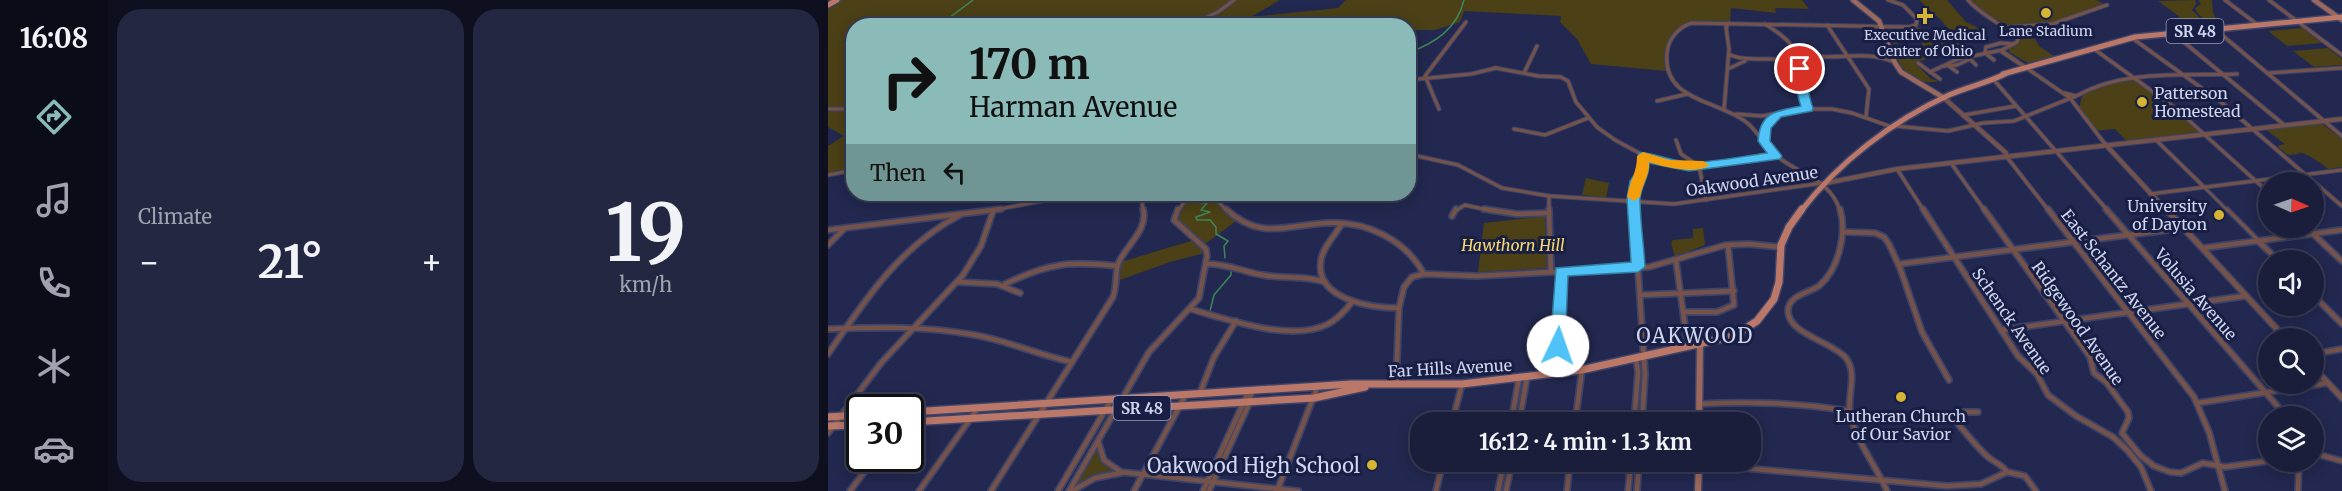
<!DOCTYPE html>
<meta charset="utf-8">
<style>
body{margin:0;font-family:Merriweather,serif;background:#232742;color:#f1f3f6;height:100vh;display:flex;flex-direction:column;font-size:22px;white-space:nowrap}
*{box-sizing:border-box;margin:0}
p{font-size:20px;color:#9fa2af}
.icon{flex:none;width:33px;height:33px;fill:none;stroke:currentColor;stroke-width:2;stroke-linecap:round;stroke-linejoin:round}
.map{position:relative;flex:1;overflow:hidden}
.drawer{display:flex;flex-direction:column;gap:9px;padding:9px;background:#0e1020;width:720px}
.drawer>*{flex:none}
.top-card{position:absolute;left:18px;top:18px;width:570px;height:183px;border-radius:24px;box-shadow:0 3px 15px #0003,0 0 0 2px #383c55;background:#8bbbb9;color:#111;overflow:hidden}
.needle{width:39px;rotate:92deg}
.fabs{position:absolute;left:1430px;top:172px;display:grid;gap:12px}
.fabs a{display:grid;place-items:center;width:66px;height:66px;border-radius:50%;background:#1a1e3b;box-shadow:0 3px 15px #0003,0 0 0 2px #383c55;font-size:30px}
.speed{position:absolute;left:18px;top:394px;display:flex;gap:12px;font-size:30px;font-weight:700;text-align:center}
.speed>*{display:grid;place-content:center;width:78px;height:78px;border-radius:50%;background:#1a1e3b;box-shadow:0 3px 15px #0003,0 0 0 2px #383c55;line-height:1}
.speed .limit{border:3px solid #111;border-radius:9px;background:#fff;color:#111}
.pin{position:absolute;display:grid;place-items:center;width:51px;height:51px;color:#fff;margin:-26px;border:3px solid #fff;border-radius:50%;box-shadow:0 2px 6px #0007}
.me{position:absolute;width:66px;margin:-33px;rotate:3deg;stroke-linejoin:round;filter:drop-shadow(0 0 4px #0008)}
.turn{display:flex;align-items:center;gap:21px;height:126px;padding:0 24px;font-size:27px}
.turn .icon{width:78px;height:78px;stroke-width:2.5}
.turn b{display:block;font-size:42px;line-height:51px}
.then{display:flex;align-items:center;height:57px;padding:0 24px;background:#0003;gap:12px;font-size:22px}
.big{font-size:45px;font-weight:700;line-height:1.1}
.drawer .widget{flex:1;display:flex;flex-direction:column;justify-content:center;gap:9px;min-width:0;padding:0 21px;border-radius:24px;background:#232742}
.drawer .dial{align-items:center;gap:0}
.dial b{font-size:78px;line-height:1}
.heat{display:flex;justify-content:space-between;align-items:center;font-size:33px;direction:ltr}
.drawer .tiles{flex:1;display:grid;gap:9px;grid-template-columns:repeat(2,1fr)}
.trip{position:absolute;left:582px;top:412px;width:351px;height:60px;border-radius:24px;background:#1a1e3b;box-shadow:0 3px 15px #0003,0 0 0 2px #383c55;font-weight:700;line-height:60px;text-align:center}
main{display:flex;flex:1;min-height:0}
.dock{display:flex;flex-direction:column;width:108px;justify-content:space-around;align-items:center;background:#0a0c18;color:#9fa2af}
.dock .icon{width:42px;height:42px}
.dock .active{color:#8bbbb9}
.dock b{font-size:27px;color:#f1f3f6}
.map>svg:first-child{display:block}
.green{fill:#4b4016}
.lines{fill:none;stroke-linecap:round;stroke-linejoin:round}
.stream{stroke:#3d8759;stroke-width:1.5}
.pedestrian-far1-casing{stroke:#3e4469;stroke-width:4.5}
.pedestrian-casing{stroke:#3e4469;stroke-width:6}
.minor-far1-casing{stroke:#3e4469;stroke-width:5}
.minor-casing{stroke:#3e4469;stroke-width:8}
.tertiary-far1-casing{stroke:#3e4469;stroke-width:6}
.tertiary-casing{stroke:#3e4469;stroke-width:8}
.secondary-far1-casing{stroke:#3e4469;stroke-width:7}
.secondary-casing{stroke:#3e4469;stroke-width:9}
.primary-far1-casing{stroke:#3e4469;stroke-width:8}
.primary-casing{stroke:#3e4469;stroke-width:10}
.pedestrian-far1{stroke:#75534b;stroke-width:2}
.pedestrian{stroke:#75534b;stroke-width:3}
.minor-far1{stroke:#75534b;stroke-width:3}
.minor{stroke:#75534b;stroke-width:4.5}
.tertiary-far1{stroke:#75534b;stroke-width:4}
.tertiary{stroke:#75534b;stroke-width:5}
.secondary-far1{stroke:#9d685c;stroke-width:4.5}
.secondary{stroke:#9d685c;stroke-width:6}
.primary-far1{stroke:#bb7868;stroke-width:5}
.primary{stroke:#bb7868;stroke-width:7}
.route{fill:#4fc3f7;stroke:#337fa1;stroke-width:1.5}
.slow{fill:#f59e0b}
.poi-dot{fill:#d6b534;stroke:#191e44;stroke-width:2}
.labels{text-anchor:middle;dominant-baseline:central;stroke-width:6;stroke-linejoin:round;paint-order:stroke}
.far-poi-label{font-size:14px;fill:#cfd6ef;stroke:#191e44}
.shield{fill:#191e44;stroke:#989fbc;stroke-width:1.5}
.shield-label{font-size:15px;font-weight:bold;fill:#cfd6ef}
.poi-label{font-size:16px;fill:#cfd6ef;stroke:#191e44;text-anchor:start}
.street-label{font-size:16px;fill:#cfd6ef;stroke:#191e44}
.park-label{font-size:16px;font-style:italic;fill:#f8d96b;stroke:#191e44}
.quarter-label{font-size:20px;letter-spacing:1.5px;fill:#cfd6ef;stroke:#191e44}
.near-poi-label{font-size:20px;fill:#cfd6ef;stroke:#191e44;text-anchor:end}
</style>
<main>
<nav class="dock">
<b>16:08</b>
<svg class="icon active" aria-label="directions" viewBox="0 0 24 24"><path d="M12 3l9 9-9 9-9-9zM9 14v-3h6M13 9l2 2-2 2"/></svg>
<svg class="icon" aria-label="music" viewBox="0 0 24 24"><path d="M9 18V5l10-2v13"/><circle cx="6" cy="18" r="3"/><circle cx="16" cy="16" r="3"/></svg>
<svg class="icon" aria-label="phone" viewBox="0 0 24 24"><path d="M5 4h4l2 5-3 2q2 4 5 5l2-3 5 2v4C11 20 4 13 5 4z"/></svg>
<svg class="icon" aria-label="climate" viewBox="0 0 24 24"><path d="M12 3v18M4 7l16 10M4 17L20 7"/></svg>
<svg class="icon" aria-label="car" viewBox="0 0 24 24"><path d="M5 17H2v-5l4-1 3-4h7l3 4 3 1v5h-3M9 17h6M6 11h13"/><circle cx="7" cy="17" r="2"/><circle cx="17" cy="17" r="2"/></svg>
</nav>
<section class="drawer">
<div class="tiles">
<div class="widget"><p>Climate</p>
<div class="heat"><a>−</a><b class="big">21°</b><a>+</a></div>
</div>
<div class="widget dial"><b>19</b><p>km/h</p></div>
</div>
</section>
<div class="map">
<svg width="1514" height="491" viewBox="0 0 1514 491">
<rect width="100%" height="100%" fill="#22284f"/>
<g class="green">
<path d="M9 0H452L423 17 510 8 518 0H974L981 9 947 8 948 13 903 8 902 23 858 24C844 39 835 50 838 71L763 64 749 39 732 22 733 16 636 11 632 22 607 30H581L580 26H26L25 170 0 175V146L16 136 0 127V5Z"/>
<path d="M1091 0H1119L1138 22 1152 29 1138 43 1107 51 1114 54 1087 63 1103 79 1111 81C1089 87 1073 71 1066 52V50L1072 52V48L1069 46 1078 44 1085 52 1098 49 1093 43 1099 41 1097 39 1102 32 1124 34 1114 21Z"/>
<polygon points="1141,0 1268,0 1276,4 1229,22 1183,26 1155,14"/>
<polygon points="1367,0 1368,4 1364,10 1372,18 1355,24 1346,19 1352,17 1330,1"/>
<path d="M1370 0H1384L1385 12 1391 26C1382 26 1370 16 1367 8L1373 4Z"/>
<polygon points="1090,27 1096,31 1094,37 1066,44 1063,42 1059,30"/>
<polygon points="1190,27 1194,37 1207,39 1211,46 1226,56 1200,63 1181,52 1181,48 1191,42 1191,36 1184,29"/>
<polygon points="1474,28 1494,43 1459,46 1440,31"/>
<polygon points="1500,48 1514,59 1514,65 1486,67 1465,51"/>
<polygon points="1306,76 1376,133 1300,142 1287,129 1265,131 1251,108 1255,93 1275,82"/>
<path d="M1493 123 1514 139V167L1500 169C1490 161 1481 154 1469 152L1472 154 1460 155 1449 146 1457 144 1437 129Z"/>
<polygon points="758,178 781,183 778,198 754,195"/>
<polygon points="363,194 380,194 408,221 376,245 348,220 349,212"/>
<polygon points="717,216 719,268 650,272 656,223"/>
<polygon points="875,228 877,245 847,257 843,243 845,240 865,238 865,229"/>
<polygon points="366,240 377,253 342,262 292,280 293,262"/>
<polygon points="267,447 271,447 275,460 297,473 277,475 244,491"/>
</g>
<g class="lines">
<g class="stream">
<polyline points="117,21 145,0"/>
<path d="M580 53C607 43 629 29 636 0"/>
<polyline points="366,194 367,202 379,203 373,210 382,212 368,217 369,220 382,220 388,227 388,234 400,241 396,246 397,258"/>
<polyline points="382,311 386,295 403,275 403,269"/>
</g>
<defs>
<polyline id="pedestrian-far1" points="1376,187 1400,211"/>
<polyline id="pedestrian" points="1399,209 1430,240"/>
<g id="minor-far1">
<polyline points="1397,0 1430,25"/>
<polyline points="1441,0 1514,55"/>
<path d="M937 24C952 34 969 43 968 63"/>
<polyline points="999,25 1041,89 1038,117"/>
<polyline points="359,26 390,12 406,0"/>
<polyline points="1180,27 1224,24 1279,5"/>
<polyline points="1388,30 1514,136"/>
<polyline points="580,31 585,31"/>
<polyline points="1346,34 1455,124"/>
<polyline points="1304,38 1393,102 1514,206"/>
<polyline points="1266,49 1346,107 1440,192"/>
<path d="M968 50C1004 66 1028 47 1066 62"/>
<polyline points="1174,51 1242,98 1277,144"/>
<polyline points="1174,52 1195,66"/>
<path d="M902 55C925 64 949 53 971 65"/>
<polyline points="1142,59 1148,65"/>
<polyline points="1166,60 1157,53 1158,47 1173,43 1186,44"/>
<polyline points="1090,63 1112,79"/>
<polyline points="1116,66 1129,65 1142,59"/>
<polyline points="1121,66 1129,72"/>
<polyline points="902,68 917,61"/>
<path d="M1102 72 1130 59 1174 50 1189 42 1190 38C1174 24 1154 16 1140 0"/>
<polyline points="696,73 709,46"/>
<polyline points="1440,73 1514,68"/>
<polyline points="1165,79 1280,211"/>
<polyline points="580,80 643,74 668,68 710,76 733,77 740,81 748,102 769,127 787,140 826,161 861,166 947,156"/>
<path d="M1236 93 1248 96C1297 69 1355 76 1409 74"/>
<polyline points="829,101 859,94"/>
<polyline points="980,108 971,66 975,61 986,58"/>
<polyline points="0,109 26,109"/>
<polyline points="611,109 597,76 638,22"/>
<polyline points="896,110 901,49 898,27 901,23"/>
<polyline points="908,114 934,116 971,109 1004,109 1024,113 1064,127"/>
<polyline points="1136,115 1188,106"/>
<polyline points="1067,126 1120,131 1155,123 1186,121 1248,96"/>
<polyline points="686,129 717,135 760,118"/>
<polyline points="1327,139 1375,186"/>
<polyline points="848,140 853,154 871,166 878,200"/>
<polyline points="936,141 937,127 949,114"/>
<polyline points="580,154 630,165 674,188 721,196 846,204 995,183"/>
<polyline points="1178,156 1221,211"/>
<polyline points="1123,163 1157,211"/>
<polyline points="1069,169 1096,211"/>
<polyline points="0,175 26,170"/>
<polyline points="383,194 399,211"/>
<polyline points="1322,194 1514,170"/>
<polyline points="721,196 721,211"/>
<polyline points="161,211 250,194"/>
<polyline points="316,211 314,204 321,194"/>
<polyline points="350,211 362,194"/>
<polyline points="627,211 637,205 664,211"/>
<polyline points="807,211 808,181 816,172 815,156"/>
<path d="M1012 211C1003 178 968 174 945 153 935 144 929 130 918 122 890 100 834 101 839 53 840 39 850 28 863 23L1081 27 1088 25 1089 19 1075 5 1060 0"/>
</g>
<g id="minor">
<path d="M398 209C432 241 459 225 499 223 538 221 577 239 596 274"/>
<polyline points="656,209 689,214 721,213"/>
<polyline points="721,209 723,272"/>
<polyline points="806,209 817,374 814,423"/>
<path d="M1012 209C1019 233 1011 269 991 286 981 293 961 295 960 310 959 334 1005 342 1018 358 1030 374 1019 395 1022 412 1027 441 1048 465 1059 491"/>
<polyline points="1095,209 1190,356 1209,374 1220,395 1248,416 1285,437 1300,451 1313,467 1323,491"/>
<polyline points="1156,209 1262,357 1266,373 1278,382 1300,412 1301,418 1294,433 1312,455 1326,466 1342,472 1353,473 1375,463 1397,467 1440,461"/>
<polyline points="1220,209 1366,397 1381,432 1397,491"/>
<polyline points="1278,209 1459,417"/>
<polyline points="624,216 628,209"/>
<path d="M514 223C508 235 495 246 493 260 486 300 544 308 571 308"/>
<polyline points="1479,228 1514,261"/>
<polyline points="0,230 173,209"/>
<polyline points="1015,232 1047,233 1056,237 1061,244 1072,268 1094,332 1121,380"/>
<polyline points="1430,241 1451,261"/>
<polyline points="0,245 16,229"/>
<polyline points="1375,248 1514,230"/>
<polyline points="848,261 859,341"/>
<path d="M378 264C398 263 415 272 435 275 456 279 476 275 497 282"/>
<polyline points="1071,264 1355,228"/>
<polyline points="130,282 169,284 192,293"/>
<path d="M177 284C221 263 241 261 289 266"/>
<polyline points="812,295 906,291"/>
<polyline points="1485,295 1514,324"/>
<path d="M362 309C399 319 463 343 500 324 510 319 517 311 524 302"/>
<polyline points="855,312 889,312 906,305 900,245"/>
<path d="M0 329C49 327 98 326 147 335 180 341 211 355 244 362"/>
<polyline points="1173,330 1417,296"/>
<path d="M0 354C37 300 72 246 132 215"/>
<polyline points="1485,354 1514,349"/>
<polyline points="729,372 733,271"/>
<polyline points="568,384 571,308 576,287 584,277 596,274 649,276 821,267 898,245 921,244 952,247"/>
<polyline points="372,393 386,357 408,321"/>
<polyline points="1370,403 1499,383"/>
<path d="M872 404C922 401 972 403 1021 411"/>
<path d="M1150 412H1129L1126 417C1127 422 1154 452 1160 457 1167 463 1174 464 1179 472"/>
<polyline points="624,423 634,384"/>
<polyline points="683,423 691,378"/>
<polyline points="691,423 699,377"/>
<polyline points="747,423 754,370"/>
<polyline points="806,423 810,372 808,359"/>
<polyline points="0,433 53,363 135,275 153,246 165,211"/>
<polyline points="270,441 276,460 293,472 470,491"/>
<polyline points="1485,453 1514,461"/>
<polyline points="871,464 1119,486 1153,484 1179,472"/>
<polyline points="1179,472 1197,476 1208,491"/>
<polyline points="22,491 46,459"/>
<polyline points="91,491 150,408"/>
<path d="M163 491 285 297C289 286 287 275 290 264 297 246 321 230 315 209"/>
<polyline points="230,491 283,400"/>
<polyline points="241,491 321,352 371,298 379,256 378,249 346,220 350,209"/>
<polyline points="244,491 267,478 293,473"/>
<polyline points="306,491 357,396"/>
<polyline points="375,491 421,391"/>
<polyline points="381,491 420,406 424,391"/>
<polyline points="449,491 489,388"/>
<polyline points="608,491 615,462"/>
<polyline points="670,491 676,462"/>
<polyline points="678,491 684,462"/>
<polyline points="739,491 742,462"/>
<polyline points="800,491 803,462"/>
<polyline points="809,491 811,462"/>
<polyline points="1470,491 1471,462"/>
</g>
<g id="tertiary-far1">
<polyline points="1116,98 1178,153 1178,156"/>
<polyline points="1277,144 1339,211"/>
<polyline points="998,183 1069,169 1514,119"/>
</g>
<g id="tertiary">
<polyline points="1338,209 1458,339"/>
<polyline points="1485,367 1514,398"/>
</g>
<g id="secondary-far1">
<polyline points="1025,0 1051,21 1067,63 1073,72 1116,98"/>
<polyline points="1486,0 1514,20"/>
</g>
<g id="secondary">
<polyline points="871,423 872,344"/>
<polyline points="870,491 871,462"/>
</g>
<g id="primary-far1">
<polyline points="0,5 9,0"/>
<polyline points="1175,74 1307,37 1514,17"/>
<path d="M973 211C1011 162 1064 121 1121 95 1139 87 1159 83 1177 74"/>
</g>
<g id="primary">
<polyline points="82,412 524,384 634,384 753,370 906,336 929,321 946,299 951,282 953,245 961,227 974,209"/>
<polyline points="0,417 32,415"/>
<polyline points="82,422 486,398 537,387"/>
<polyline points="0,426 32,425"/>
</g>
</defs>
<use href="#pedestrian-far1" class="pedestrian-far1-casing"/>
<use href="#pedestrian" class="pedestrian-casing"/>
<use href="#minor-far1" class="minor-far1-casing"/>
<use href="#minor" class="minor-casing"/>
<use href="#tertiary-far1" class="tertiary-far1-casing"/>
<use href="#tertiary" class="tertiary-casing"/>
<use href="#secondary-far1" class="secondary-far1-casing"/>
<use href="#secondary" class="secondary-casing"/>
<use href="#primary-far1" class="primary-far1-casing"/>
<use href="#primary" class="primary-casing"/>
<use href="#pedestrian-far1" class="pedestrian-far1"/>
<use href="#pedestrian" class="pedestrian"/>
<use href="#minor-far1" class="minor-far1"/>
<use href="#minor" class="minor"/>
<use href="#tertiary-far1" class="tertiary-far1"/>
<use href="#tertiary" class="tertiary"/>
<use href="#secondary-far1" class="secondary-far1"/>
<use href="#secondary" class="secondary"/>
<use href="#primary-far1" class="primary-far1"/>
<use href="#primary" class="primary"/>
</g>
<path class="route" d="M972 66 977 69C980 83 980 96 985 108L984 111 953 117 943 128 942 141 954 156 952 159 861 171 821 163C822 176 813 185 812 199 812 222 816 245 817 267L810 272 740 276 737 346 735 351H724L722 346 728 268 803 262 799 199 802 181 809 171 811 153C820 151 847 162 860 162 886 163 914 156 939 153L930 141C932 112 948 111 973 106 968 95 969 82 966 69Z"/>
<path class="slow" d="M815 152 841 160 875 161 881 165C870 175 835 167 821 162 822 175 815 182 812 197L806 201 799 197C802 180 809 173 809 156Z"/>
<g class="poi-dot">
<circle cx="1218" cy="13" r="6"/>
<path d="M1094 7h6v6h6v6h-6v6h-6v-6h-6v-6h6z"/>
<circle cx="1314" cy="102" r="6"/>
<circle cx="1391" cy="215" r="6"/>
<circle cx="1073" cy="397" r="6"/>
<circle cx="544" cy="465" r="6"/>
</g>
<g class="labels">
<g class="far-poi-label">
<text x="1218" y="31">Lane Stadium</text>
<text x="1097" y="35">Executive Medical<tspan x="1097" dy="16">Center of Ohio</tspan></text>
</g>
<g class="shield">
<rect x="1338.5" y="19" width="57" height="24" rx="4.5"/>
<rect x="285.5" y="396" width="57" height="24" rx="4.5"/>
</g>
<g class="shield-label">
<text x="1367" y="31">SR 48</text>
<text x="314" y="408">SR 48</text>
</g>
<g class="poi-label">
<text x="1326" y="93">Patterson<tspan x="1326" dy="18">Homestead</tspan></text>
<text x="1379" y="206" text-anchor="end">University<tspan x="1379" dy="18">of Dayton</tspan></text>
<text x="1073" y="416" text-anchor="middle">Lutheran Church<tspan x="1073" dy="18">of Our Savior</tspan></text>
</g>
<g class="street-label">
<text transform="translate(924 181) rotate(-8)">Oakwood Avenue</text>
<text transform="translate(1286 274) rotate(52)">East Schantz Avenue</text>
<text transform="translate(1368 294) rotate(49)">Volusia Avenue</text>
<text transform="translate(1184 321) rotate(55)">Schenck Avenue</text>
<text transform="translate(1250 323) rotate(55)">Ridgewood Avenue</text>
<text transform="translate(622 368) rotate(-3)">Far Hills Avenue</text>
</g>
<g class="park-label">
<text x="685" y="245">Hawthorn Hill</text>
</g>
<g class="quarter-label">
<text x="867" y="335">OAKWOOD</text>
</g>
<g class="near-poi-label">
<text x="532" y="465">Oakwood High School</text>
</g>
</g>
</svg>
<div class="fabs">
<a><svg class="needle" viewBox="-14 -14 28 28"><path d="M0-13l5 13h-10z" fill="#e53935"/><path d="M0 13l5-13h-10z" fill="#9fa2af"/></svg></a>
<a><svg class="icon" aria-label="sound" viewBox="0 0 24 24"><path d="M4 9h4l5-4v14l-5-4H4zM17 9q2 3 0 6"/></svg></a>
<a><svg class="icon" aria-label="search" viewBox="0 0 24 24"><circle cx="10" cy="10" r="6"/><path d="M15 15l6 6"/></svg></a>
<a><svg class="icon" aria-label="layers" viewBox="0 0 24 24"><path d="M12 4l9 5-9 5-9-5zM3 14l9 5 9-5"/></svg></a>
</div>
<div class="speed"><div class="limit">30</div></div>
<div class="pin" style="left:972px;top:69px;background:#d93025"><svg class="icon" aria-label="arrive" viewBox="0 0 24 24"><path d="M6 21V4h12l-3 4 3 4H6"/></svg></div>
<svg class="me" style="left:730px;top:346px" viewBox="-20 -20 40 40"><circle r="19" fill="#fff"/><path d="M0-13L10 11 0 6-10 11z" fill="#4fc3f7"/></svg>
<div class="trip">16:12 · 4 min · 1.3 km</div>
<div class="top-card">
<div class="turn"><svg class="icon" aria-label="right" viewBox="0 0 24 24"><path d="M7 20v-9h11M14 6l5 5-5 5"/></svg><div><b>170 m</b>Harman Avenue</div></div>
<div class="then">Then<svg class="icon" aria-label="left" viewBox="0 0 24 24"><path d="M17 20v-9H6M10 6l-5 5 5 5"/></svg></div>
</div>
</div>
</main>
